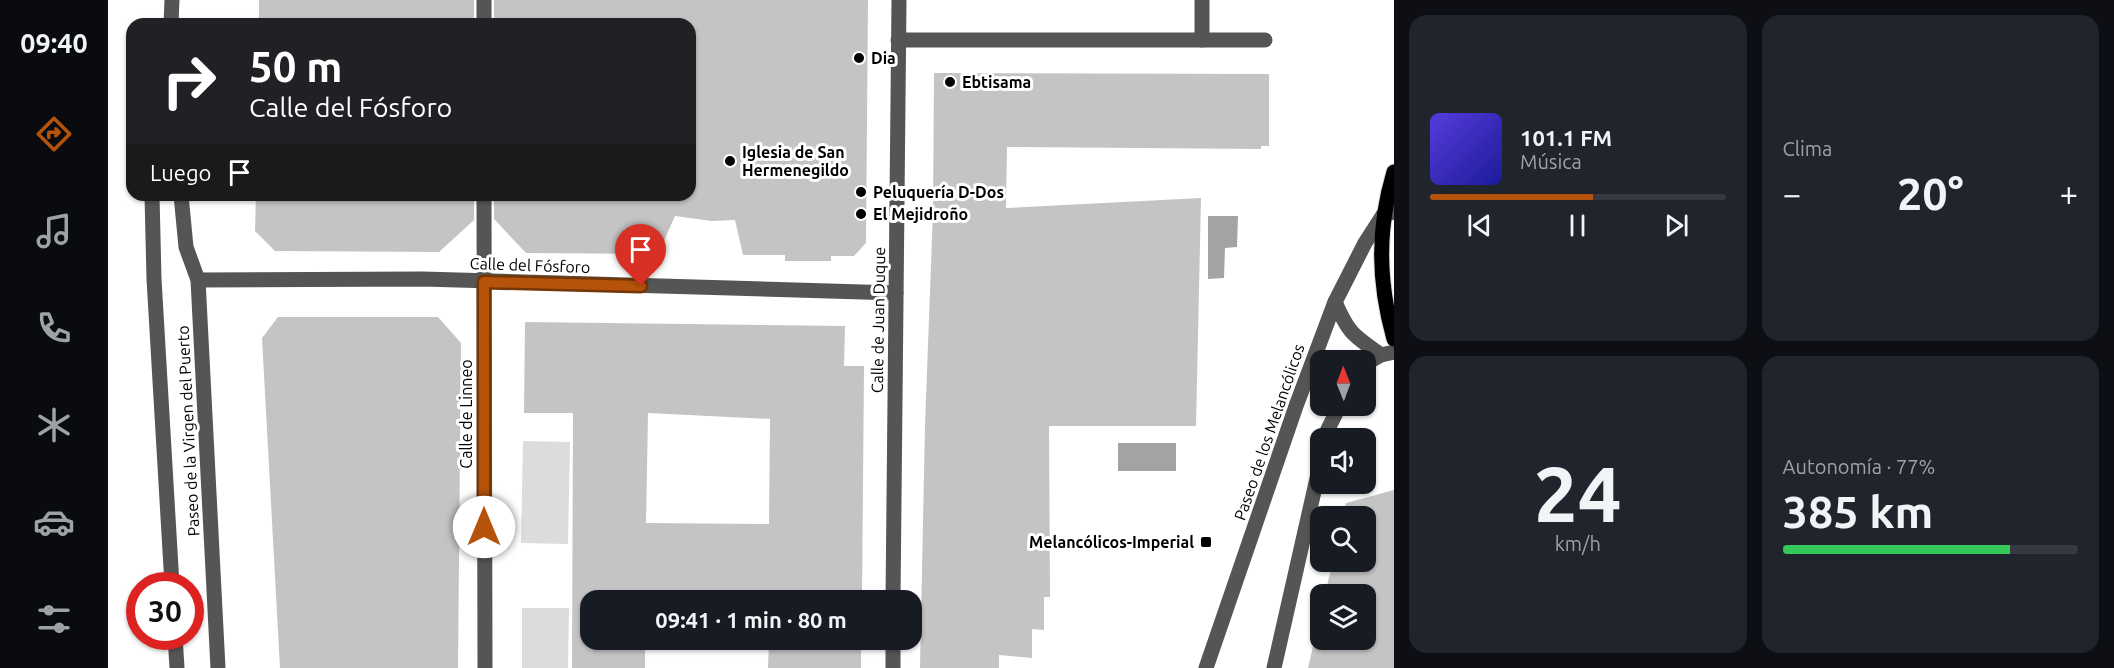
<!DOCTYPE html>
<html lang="es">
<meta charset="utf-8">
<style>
body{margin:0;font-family:Ubuntu,sans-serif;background:#20242c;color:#f1f3f6;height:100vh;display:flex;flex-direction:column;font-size:22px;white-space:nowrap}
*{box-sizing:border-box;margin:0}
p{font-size:20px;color:#9ea1a6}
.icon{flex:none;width:33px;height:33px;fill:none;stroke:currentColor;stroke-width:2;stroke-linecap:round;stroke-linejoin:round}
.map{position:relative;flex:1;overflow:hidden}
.panel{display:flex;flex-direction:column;gap:15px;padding:15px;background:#0d0f14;width:720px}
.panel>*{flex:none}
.guide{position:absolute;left:18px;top:18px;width:570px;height:183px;border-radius:18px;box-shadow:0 2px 4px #0004;background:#202124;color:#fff;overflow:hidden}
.needle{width:39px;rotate:359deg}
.buttons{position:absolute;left:1202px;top:350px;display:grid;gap:12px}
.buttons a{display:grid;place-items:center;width:66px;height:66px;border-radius:12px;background:#171b24;box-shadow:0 2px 4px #0004;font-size:30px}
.speed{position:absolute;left:18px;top:572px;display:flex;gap:12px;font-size:30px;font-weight:700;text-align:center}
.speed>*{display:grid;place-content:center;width:78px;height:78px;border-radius:50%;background:#171b24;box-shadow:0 2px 4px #0004;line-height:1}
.speed .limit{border:9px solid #d22;background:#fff;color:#111}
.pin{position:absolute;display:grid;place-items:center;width:51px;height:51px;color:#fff;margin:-62px -26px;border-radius:50% 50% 50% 0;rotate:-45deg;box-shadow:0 0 6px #0007}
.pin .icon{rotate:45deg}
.me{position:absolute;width:66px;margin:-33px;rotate:0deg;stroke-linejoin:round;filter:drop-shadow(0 0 4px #0008)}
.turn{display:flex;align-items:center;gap:21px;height:126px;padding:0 24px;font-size:27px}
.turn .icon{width:78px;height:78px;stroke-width:2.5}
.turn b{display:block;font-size:42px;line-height:51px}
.then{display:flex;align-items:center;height:57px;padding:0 24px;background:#0003;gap:12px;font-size:22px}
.big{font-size:45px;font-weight:600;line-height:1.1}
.panel .card{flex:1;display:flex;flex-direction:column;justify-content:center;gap:9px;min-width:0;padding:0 21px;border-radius:18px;background:#20242c}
.panel .dial{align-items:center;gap:0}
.dial b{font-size:78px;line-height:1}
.song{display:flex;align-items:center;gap:18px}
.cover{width:72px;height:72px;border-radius:9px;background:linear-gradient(135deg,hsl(250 70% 55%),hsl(240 70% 35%))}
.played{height:6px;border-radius:3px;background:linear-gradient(90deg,#b45309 55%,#363941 55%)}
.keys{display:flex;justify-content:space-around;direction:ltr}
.heat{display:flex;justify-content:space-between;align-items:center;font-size:33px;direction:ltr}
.charge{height:9px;border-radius:4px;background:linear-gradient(90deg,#34c759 77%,#363941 0)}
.panel .tiles{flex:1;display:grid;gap:15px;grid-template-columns:repeat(2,1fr)}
.trip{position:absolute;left:472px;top:590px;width:342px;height:60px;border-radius:18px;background:#171b24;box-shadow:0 2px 4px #0004;font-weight:600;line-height:60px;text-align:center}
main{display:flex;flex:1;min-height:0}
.menu{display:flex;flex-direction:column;width:108px;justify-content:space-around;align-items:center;background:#090b0e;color:#9ea1a6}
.menu .icon{width:42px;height:42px}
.menu .selected{color:#b45309}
.menu b{font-size:27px;color:#f1f3f6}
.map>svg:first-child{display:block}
.green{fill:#dcdcdc}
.water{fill:#a3a3a3}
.building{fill:#c4c4c4;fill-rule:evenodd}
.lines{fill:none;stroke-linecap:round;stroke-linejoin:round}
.major-casing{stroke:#dbdbdb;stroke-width:17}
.minor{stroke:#555;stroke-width:15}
.major{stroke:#000;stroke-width:15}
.route-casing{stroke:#753606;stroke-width:15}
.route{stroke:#b45309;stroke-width:10}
.poi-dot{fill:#000;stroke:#fff;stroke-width:2}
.labels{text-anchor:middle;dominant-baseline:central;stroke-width:6;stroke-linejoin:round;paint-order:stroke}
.poi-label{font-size:16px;font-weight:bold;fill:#000;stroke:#fff;text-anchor:start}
.street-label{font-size:16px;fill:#000;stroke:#fff}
</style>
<main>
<nav class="menu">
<b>09:40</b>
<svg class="icon selected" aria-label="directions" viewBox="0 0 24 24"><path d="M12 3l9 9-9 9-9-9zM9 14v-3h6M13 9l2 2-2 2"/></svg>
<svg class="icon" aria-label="music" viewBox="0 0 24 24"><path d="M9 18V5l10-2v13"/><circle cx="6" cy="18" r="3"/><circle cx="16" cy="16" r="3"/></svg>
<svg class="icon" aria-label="phone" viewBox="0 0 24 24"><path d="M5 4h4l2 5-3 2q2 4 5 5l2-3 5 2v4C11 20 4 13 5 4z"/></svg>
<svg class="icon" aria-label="climate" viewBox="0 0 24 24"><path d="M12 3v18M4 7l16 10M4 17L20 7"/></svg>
<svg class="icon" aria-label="car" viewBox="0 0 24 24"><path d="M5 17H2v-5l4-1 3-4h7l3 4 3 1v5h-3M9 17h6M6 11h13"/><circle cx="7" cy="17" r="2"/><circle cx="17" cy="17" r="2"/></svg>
<svg class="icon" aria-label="filters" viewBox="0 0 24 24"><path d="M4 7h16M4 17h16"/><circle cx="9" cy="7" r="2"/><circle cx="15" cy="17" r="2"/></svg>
</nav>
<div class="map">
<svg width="1286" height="668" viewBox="0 0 1286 668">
<rect width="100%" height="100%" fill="#fff"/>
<g class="green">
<polygon points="415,441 462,442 460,544 413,543"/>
<polygon points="414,608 461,608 460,668 414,668"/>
</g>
<g class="water">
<polygon points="1100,216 1130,216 1129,247 1117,248 1116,278 1100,279"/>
<rect x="1010" y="443" width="58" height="28"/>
</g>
<g class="building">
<rect x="151" y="0" width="215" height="24"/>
<polygon points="386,0 760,0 758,243 746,256 723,256 723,261 677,261 677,255 635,255 627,220 604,221 567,216 550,254 418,253 386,219 386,195 582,195 582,24 386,24"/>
<polygon points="826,73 1161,74 1161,146 1153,146 1153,149 899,147 898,208 1093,198 1088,426 941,426 942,597 936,597 936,630 924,629 924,658 891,655 891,668 812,668 817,425 825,211"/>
<polygon points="148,195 366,195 366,220 331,252 167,251 147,231"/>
<polygon points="170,317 330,317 353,343 350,668 172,668 154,338"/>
<path d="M417 322 737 326 736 366H756L754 600H483V639H537V668H464L465 413H416ZM540 413 662 419 661 524 538 523Z"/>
<polygon points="1286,490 1286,668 1200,668 1212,616 1212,639 1257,639 1257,594 1217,594 1225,561 1257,561 1257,516 1235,516 1238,503"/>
<polygon points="661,639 753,639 753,668 660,668"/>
</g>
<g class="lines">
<defs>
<path id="major" d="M1286 172C1269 229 1270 282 1286 339"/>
</defs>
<use href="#major" class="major-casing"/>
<g class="minor">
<polyline points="376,0 376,24"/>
<polyline points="1094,0 1094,40"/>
<polyline points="63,24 64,0"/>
<polyline points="790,40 1157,40"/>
<polyline points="44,195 46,279 64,585"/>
<polyline points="73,195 78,247 90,280 110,668"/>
<polyline points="376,195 377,668"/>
<polyline points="90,280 315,279 788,293"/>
<path d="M1227 302C1241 334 1245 335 1273 355"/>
<polyline points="1257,364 1273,355 1286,352"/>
<polyline points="1218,438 1220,429 1232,405"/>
<polyline points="785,600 791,0"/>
<polyline points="67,636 69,668"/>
<polyline points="785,668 785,639"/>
<polyline points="1098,668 1188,406 1227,302 1257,243 1275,215 1286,212"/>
<polyline points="1166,668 1212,465"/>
</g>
<use href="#major" class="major"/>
</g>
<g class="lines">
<defs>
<polyline id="route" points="376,527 376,282 533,286"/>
</defs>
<use href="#route" class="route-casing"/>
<use href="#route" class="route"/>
</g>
<g class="poi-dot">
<circle cx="751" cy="58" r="6"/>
<circle cx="842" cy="82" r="6"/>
<circle cx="622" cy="161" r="6"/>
<circle cx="753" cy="192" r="6"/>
<circle cx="753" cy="214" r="6"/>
<rect x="1092" y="536" width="12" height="12" rx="3"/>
</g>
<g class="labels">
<g class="poi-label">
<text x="763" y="58">Dia</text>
<text x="854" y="82">Ebtisama</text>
<text x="634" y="152">Iglesia de San<tspan x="634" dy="18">Hermenegildo</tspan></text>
<text x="765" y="192">Peluquería D-Dos</text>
<text x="765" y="214">El Mejidroño</text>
<text x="1086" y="542" text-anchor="end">Melancólicos-Imperial</text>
</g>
<g class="street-label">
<text transform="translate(422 265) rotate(2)">Calle del Fósforo</text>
<text transform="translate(770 320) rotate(-89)">Calle de Juan Duque</text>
<text transform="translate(358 414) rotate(-90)">Calle de Linneo</text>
<text transform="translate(80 431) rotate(-93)">Paseo de la Virgen del Puerto</text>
<text transform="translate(1161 432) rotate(-71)">Paseo de los Melancólicos</text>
</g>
</g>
</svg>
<div class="buttons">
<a><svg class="needle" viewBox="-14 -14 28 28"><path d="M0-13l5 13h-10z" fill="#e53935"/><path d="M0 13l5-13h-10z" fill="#9ea1a6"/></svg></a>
<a><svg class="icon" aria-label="sound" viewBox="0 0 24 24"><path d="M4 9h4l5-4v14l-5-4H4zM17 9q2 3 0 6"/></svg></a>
<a><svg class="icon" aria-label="search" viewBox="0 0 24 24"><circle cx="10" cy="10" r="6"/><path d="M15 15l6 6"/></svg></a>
<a><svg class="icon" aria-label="layers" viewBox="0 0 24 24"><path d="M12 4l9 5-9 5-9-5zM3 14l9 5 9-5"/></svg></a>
</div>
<div class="speed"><div class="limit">30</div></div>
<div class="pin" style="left:533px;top:286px;background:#d93025"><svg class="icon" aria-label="arrive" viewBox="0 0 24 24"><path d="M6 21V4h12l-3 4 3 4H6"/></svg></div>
<svg class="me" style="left:376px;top:527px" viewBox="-20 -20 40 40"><circle r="19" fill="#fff"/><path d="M0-13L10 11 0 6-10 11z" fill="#b45309"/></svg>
<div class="trip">09:41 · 1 min · 80 m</div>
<div class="guide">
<div class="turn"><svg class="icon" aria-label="right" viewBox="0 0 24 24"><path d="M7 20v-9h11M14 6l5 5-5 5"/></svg><div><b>50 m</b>Calle del Fósforo</div></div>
<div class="then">Luego<svg class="icon" aria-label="arrive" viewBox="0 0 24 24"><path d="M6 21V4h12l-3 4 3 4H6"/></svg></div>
</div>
</div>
<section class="panel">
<div class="tiles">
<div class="card">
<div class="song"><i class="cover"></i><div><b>101.1 FM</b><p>Música</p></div></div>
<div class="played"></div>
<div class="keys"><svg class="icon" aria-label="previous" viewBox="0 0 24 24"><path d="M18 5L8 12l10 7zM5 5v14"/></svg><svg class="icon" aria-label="pause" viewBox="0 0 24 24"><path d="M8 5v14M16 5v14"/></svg><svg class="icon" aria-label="next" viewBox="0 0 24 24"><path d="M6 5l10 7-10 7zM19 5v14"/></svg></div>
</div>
<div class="card"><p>Clima</p>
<div class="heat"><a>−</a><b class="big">20°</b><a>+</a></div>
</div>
<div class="card dial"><b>24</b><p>km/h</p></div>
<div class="card"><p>Autonomía · 77%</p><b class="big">385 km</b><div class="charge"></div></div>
</div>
</section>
</main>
